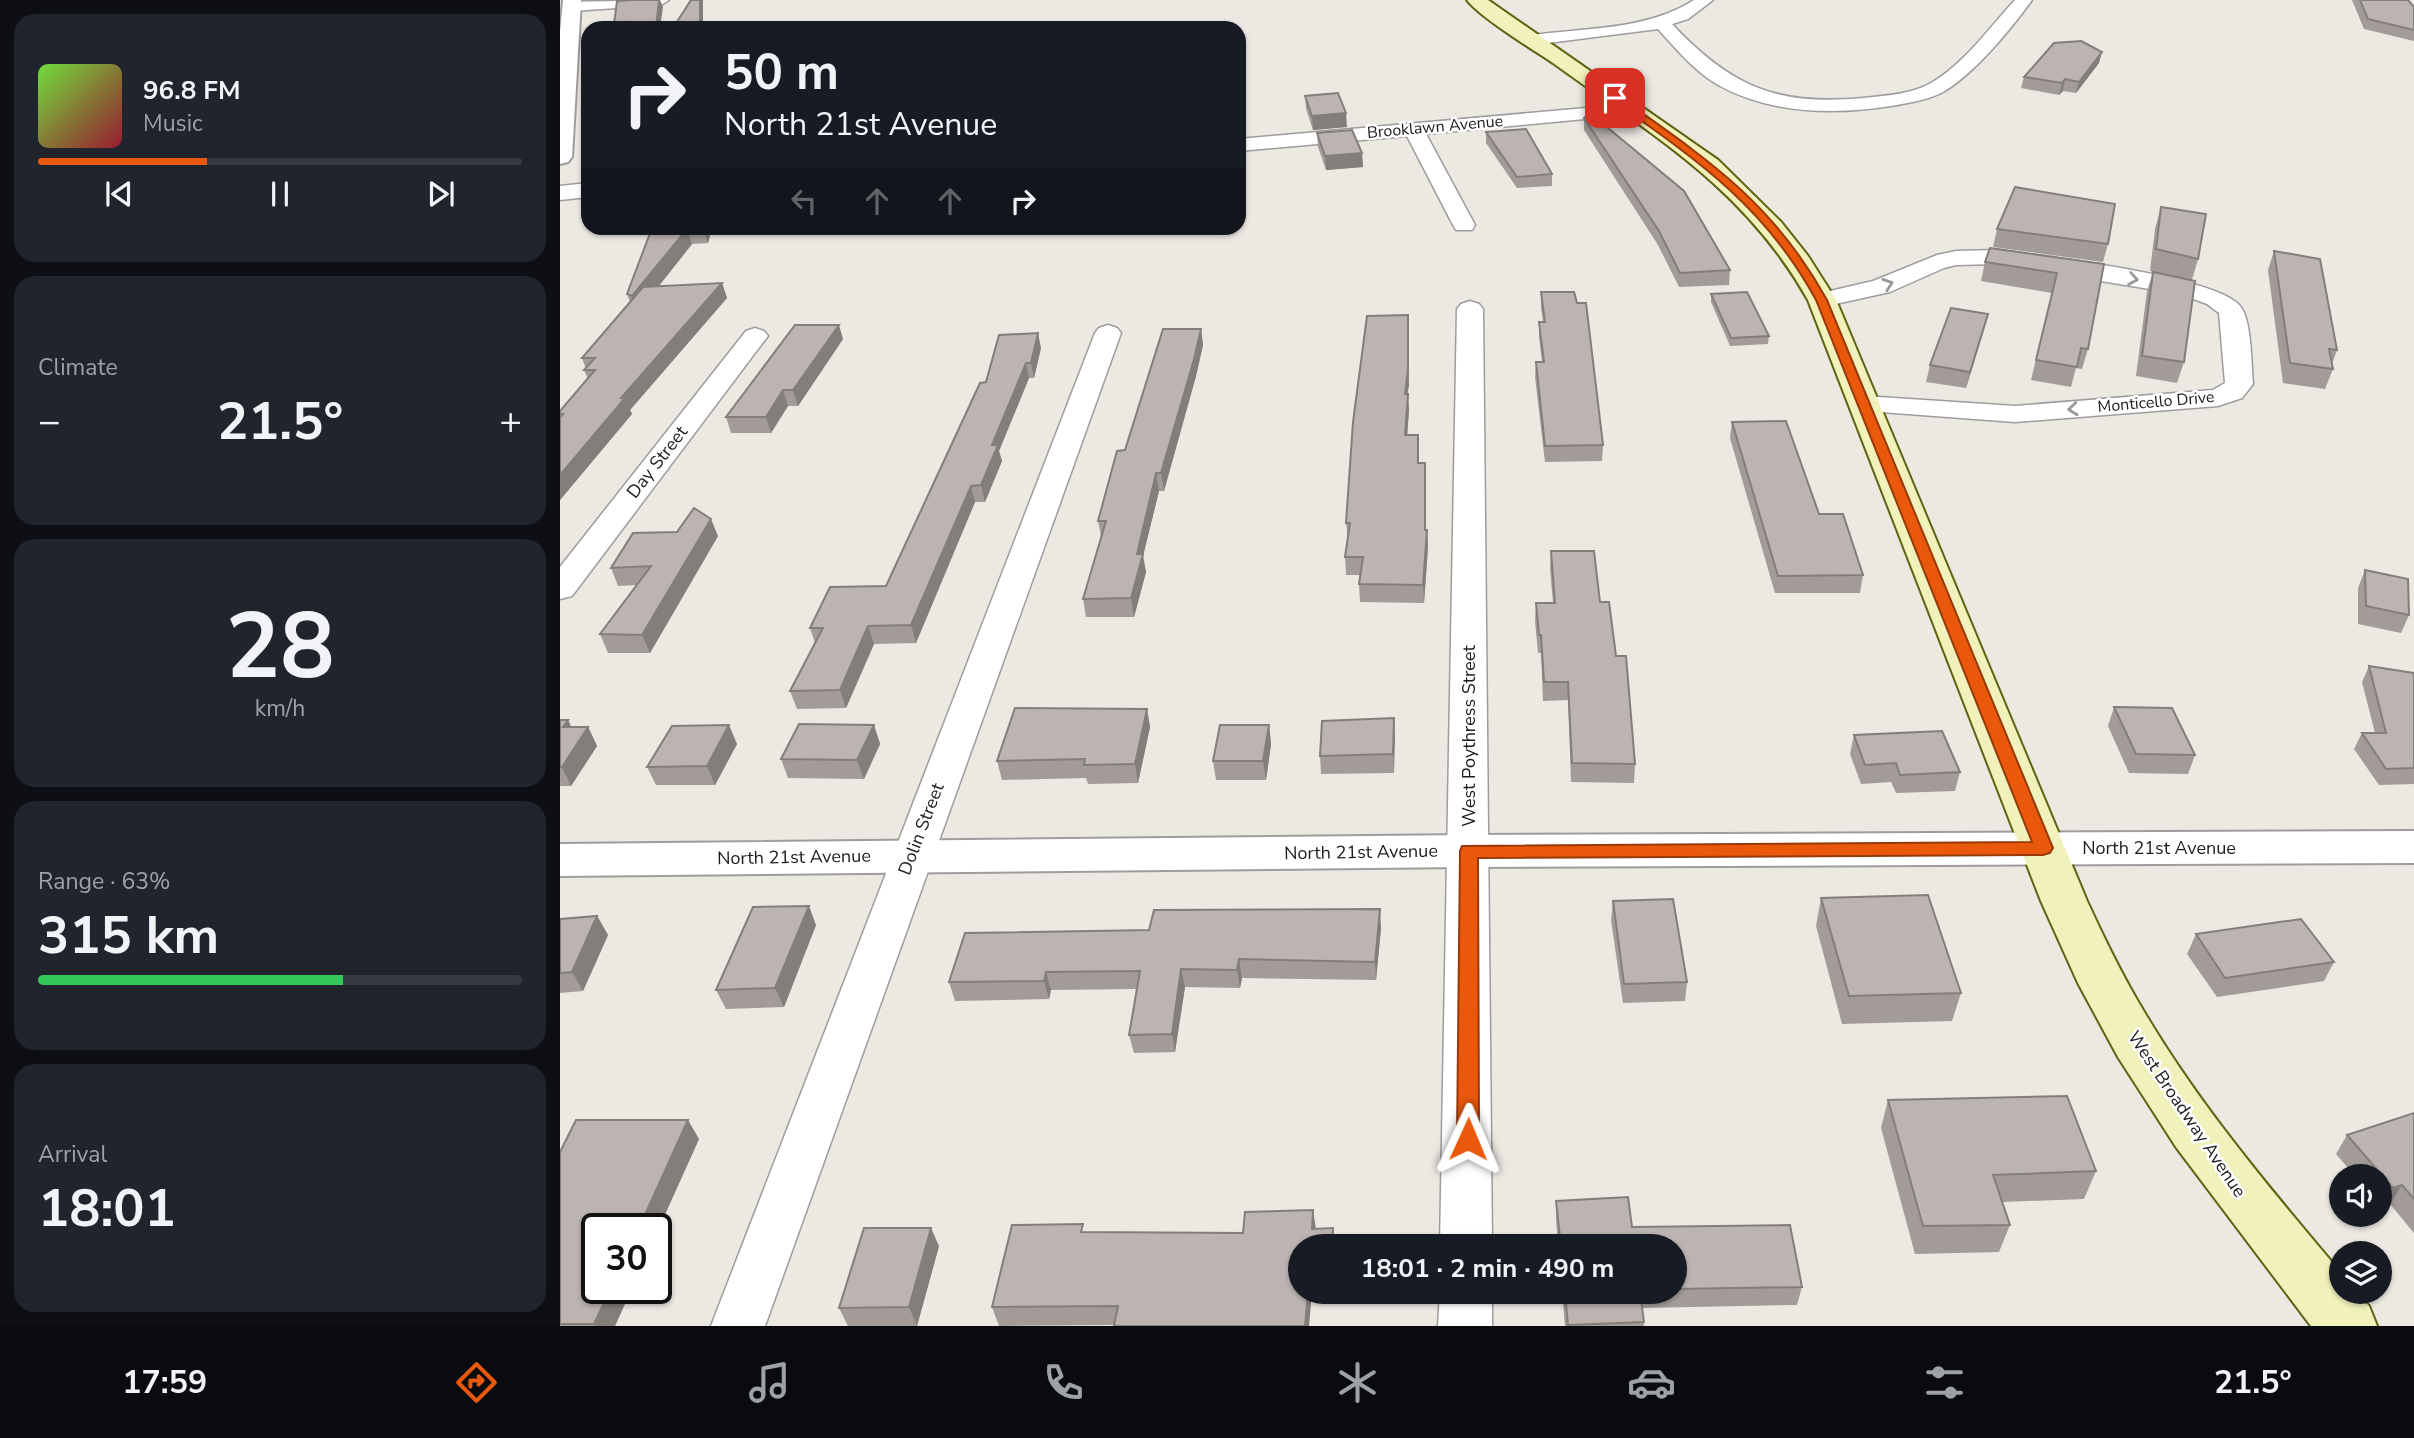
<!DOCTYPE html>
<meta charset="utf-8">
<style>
body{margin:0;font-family:"Nunito Sans",sans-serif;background:#20242c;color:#f1f3f6;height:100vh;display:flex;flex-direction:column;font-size:26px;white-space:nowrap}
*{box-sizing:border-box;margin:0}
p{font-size:23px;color:#9ea1a6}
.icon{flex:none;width:38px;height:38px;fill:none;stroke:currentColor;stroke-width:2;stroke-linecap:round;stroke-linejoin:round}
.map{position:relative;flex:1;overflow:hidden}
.details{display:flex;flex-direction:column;gap:14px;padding:14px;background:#0d0f14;width:560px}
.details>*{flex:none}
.hud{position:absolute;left:21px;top:21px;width:665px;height:214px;border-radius:21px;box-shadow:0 2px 5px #0004;background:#171b24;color:#f1f3f6;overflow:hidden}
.buttons{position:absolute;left:1769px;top:1164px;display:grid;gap:14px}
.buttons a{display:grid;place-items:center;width:63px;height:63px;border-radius:50%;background:#171b24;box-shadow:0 2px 5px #0004;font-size:35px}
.speed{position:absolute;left:21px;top:1213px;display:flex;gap:14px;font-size:35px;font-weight:700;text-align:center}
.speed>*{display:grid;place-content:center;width:91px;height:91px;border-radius:50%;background:#171b24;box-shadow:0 2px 5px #0004;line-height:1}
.speed .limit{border:4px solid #111;border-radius:10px;background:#fff;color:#111}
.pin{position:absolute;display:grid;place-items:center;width:60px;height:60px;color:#fff;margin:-30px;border-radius:14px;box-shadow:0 4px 10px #0006}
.me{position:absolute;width:77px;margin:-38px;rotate:1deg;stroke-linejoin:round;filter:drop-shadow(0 0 5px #0008)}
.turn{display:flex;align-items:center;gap:24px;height:147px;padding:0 28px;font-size:32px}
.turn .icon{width:91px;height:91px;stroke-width:2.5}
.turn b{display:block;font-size:49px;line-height:60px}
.lanes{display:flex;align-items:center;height:66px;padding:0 28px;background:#0003;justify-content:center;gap:35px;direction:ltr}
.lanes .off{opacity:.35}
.big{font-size:52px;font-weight:700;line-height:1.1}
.details .card{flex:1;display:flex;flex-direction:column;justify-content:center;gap:10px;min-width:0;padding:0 24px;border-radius:21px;background:#20242c}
.details .dial{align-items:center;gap:0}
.dial b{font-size:91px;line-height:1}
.song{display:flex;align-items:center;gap:21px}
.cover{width:84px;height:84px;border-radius:10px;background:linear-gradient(135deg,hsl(100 70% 55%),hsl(350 70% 35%))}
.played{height:7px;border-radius:4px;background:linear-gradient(90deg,#ea580c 35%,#363941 35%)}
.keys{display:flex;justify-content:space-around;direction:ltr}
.heat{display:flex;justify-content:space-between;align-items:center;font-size:38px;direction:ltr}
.charge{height:10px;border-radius:5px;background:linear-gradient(90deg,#34c759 63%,#363941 0)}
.trip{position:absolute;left:728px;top:1234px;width:399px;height:70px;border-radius:35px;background:#171b24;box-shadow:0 2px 5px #0004;font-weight:700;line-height:70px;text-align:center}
.tabs{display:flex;height:112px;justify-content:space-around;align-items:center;background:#090b0e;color:#9ea1a6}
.tabs .icon{width:49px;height:49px}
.tabs .current{color:#ea580c}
.tabs b{font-size:32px;color:#f1f3f6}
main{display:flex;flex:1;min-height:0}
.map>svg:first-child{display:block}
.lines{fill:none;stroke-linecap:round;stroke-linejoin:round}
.minor-casing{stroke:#9d9d9d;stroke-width:3}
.tertiary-casing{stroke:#9d9d9d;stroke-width:4}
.secondary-casing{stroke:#5e6411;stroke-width:4}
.minor{fill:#fff;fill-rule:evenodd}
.tertiary{fill:#fff;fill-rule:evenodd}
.secondary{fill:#f0f1bb;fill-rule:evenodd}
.wall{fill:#a29b97}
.shaded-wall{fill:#847e7b}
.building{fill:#bcb4b0;stroke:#847e7b;stroke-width:2}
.oneway{stroke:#999}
.route{fill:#ea580c;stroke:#983908;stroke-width:2}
.labels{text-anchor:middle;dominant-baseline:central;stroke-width:5;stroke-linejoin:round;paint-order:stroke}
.far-street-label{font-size:16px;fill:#1c1c1c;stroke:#fff}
.street-label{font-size:18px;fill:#1c1c1c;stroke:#fff}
</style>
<main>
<section class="details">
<div class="card">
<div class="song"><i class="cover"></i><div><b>96.8 FM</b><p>Music</p></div></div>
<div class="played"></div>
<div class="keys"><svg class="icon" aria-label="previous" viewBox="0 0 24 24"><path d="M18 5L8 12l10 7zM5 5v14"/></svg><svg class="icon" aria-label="pause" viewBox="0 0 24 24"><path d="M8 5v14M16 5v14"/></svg><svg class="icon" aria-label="next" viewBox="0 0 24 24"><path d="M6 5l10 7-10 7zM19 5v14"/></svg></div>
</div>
<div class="card"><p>Climate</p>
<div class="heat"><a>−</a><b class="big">21.5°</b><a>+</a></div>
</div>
<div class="card dial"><b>28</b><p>km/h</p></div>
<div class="card"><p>Range · 63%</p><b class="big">315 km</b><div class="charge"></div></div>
<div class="card"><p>Arrival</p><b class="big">18:01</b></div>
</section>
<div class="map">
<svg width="1854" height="1326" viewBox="0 0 1854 1326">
<rect width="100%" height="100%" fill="#ece8e2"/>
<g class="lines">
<defs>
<g id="minor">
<polygon points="109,0 101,5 12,11 4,6 6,2"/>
<path d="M1134 0H1153L1128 19 1112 24C1171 87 1217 106 1303 98 1325 96 1352 94 1371 83 1404 64 1429 28 1455 0H1472C1451 29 1414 74 1383 92 1370 99 1353 102 1337 105 1279 115 1214 115 1160 86 1135 72 1117 50 1098 29L972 45 963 40 972 35C1025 28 1088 30 1134 0Z"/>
<polygon points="1071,104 1081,110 1078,114 866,134 915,225 912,230 896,230 893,225 847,136 679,151 679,139"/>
<polygon points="28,183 28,197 0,200 0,186"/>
<path d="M1437 250C1481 256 1656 276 1680 306 1692 320 1691 364 1693 384L1682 398 1658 406 1455 422 1294 410 1290 404 1294 398 1304 396 1455 406 1653 390 1665 383 1659 313 1647 304 1620 294 1437 264 1396 265 1384 268 1330 292 1262 307 1253 305 1250 300 1253 295 1313 281 1377 255 1396 251Z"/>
<polygon points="910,301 919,304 923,309 932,1246 880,1246 897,309 901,304"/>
<polygon points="548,325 557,328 561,333 205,1326 151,1326 535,333 539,328"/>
<polygon points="195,328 204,331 208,336 204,341 12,596 0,599 0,567 186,331"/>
<polygon points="880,1292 932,1292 932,1326 878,1326"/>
</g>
<g id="tertiary">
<polygon points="3,0 21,0 12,157 8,162 0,164 0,32"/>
<polygon points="1854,831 1854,863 909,867 0,876 0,844 909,835"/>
</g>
<path id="secondary" d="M907 0H928L1158 160 1221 222 1248 256 1276 300 1527 901C1544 938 1562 975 1583 1010 1639 1105 1711 1190 1782 1274V1292H1796L1809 1306 1817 1326H1751L1616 1147 1558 1057 1518 983 1481 901 1248 300C1185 188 1094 136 993 63 972 49 920 17 907 0Z"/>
</defs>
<use href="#minor" class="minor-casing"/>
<use href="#tertiary" class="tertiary-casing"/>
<use href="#secondary" class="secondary-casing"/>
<use href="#minor" class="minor"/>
<use href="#tertiary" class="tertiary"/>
<use href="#secondary" class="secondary"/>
</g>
<g class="wall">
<polygon points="1792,0 1848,0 1854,7 1854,41 1804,29"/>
<polygon points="1539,63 1516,93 1503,91 1499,95 1461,88 1464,77"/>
<polygon points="745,96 787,127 753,130 746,109"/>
<polygon points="1024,118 1170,270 1169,285 1119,287 1098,245 1024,130"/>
<polygon points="926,132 992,174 992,186 957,188 926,143"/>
<polygon points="757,133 802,153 803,167 766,170 758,147"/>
<polygon points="1601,207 1638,259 1632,280 1624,362 1617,383 1576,376 1587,291 1593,272 1590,271 1595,229"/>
<polygon points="92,228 152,228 148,243 132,244 99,286 162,283 167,298 70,410 72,414 0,500 0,411 28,379 24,370 26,369 22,358 70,302 67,294"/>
<polygon points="1437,229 1548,244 1543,262 1433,247"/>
<polygon points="1714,251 1777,350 1772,364 1773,369 1765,389 1723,383 1708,270"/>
<polygon points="1425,262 1544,264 1528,349 1522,369 1516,368 1511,387 1471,380 1492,293 1421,281"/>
<polygon points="981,292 1043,445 1042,461 985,462 975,377 976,362 982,362 979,337 979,322 983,322 981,307"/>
<polygon points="1151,294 1209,336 1208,344 1170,346 1151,302"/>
<polygon points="641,329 643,345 636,376 604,491 599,491 583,556 586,572 574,617 526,617 523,599 541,536 538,521 565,450"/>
<polygon points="1424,329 1406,388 1366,382 1370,365"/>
<polygon points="283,339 238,406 228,406 211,433 171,433 166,417"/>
<polygon points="481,348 474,378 469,378 439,451 442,461 425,502 415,502 356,643 314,644 286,708 237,709 230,691 255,643 250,628 326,586 426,382"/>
<polygon points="849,385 847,394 849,410 847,435 866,480 865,530 867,530 868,547 864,603 800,602 799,584 800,575 786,575 785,557 788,540 786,523"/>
<polygon points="1172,422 1259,514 1303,575 1300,593 1215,593 1170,438"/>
<polygon points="158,536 90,653 48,653 40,634 77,585 58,586 51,568"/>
<polygon points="991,551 1040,602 1056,656 1075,764 1074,783 1011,782 1008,700 983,701 981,653 978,653 975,621 976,603 993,603 990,569"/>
<polygon points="1805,570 1849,615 1841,633 1798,624 1798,588"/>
<polygon points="1809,666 1854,673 1854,784 1819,785 1794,749 1802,733 1815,733 1802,682"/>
<polygon points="1554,707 1635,755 1628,774 1569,773 1548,726"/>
<polygon points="587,709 590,727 578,783 528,784 526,778 442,780 437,761"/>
<polygon points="834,718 834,773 761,774 760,756"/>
<polygon points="0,720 8,720 11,727 28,727 37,746 11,786 0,786"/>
<polygon points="314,725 320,744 304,779 228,778 221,759"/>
<polygon points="709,725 711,744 706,780 656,780 653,761"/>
<polygon points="1294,735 1400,772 1395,791 1336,793 1331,782 1301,784 1290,754"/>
<polygon points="177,744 155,785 96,785 87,767"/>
<polygon points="1261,898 1401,993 1392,1021 1282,1024 1256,926"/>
<polygon points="1053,901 1127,982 1125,1001 1063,1003 1051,920"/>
<polygon points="37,916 48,935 23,991 0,993 0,919"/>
<polygon points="256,925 224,1007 166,1009 156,990"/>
<polygon points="821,928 816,980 682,978 680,988 625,987 615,1052 574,1053 569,1035 577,989 491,990 489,999 395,1001 389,982 589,930"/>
<polygon points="1636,934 1774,962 1764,981 1657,997 1627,954"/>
<polygon points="1328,1100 1536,1171 1524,1199 1442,1202 1450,1225 1439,1252 1355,1254 1321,1128"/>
<polygon points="1854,1113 1854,1233 1830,1204 1821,1207 1820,1206 1820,1176 1795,1176 1776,1154 1787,1135"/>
<polygon points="139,1139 55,1326 0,1326 0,1152"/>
<polygon points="996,1201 1242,1287 1237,1305 1082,1308 1084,1326 1005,1326 1002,1292 1115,1292 1115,1246 998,1246 996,1219"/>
<polygon points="773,1228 775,1246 740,1246 554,1325 439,1326 432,1307 525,1232 683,1233"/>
<polygon points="379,1246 357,1326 288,1326 279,1308"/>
</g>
<g class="shaded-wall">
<polygon points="99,0 100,0 103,7 100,28 96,28"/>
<rect x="140" y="0" width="3" height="28"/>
<polygon points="66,22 68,28 56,28 54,24"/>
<polygon points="1542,52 1539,63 1516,93 1519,82"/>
<polygon points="1505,79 1503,91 1499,95 1502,83"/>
<polygon points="786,113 787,127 753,130 752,116"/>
<polygon points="802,153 803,167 766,170 765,156"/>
<polygon points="143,228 152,228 148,243"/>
<polygon points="127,229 132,244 78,312 72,296"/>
<polygon points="162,283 167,298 70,410 72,414 0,500 0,475 61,398"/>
<polygon points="1428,314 1424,329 1406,388 1410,372"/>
<polygon points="279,325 283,339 238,406 233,390"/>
<polygon points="641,329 643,345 636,376 604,491 601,473"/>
<polygon points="848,330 849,385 845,410 845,394"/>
<polygon points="478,333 481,348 474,378 471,363"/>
<polygon points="466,363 469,378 439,451 442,461 425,502 421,485 432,445"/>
<polygon points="223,390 228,406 211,433 206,417"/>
<polygon points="848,394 849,410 846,452 845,435"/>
<polygon points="596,473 599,491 583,556 586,572 574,617 571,598 577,554"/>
<polygon points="411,486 415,502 356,643 351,625"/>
<polygon points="151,519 158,536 90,653 82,635"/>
<polygon points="867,530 868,547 864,603 863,585"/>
<polygon points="308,626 314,644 286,708 280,690"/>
<polygon points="587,709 590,727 578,783 575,764"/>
<polygon points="834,718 835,737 834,773 833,754"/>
<polygon points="8,720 17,739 3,727"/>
<polygon points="169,725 177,744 155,785 147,766"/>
<polygon points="314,725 320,744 304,779 297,760"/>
<polygon points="709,725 711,744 706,780 703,761"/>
<polygon points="28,727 37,746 11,786 2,767"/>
<polygon points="249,906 256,925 224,1007 215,988"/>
<polygon points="820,909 821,928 816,980 815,962"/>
<polygon points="37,916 48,935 23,991 12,972"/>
<polygon points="679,959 682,978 680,988 677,970"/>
<polygon points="621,969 625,987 615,1052 612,1034"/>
<polygon points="486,972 491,990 489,999 484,981"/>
<polygon points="128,1120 139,1139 96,1234 96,1228 79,1228"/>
<polygon points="1842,1185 1830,1204 1821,1207 1833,1188"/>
<polygon points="753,1210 756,1229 752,1229"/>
<polygon points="371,1228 379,1246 357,1326 349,1307"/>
<polygon points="773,1228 775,1246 772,1246"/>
<polygon points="51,1288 72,1288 55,1326 35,1326 34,1324"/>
<polygon points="748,1292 752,1292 749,1326 745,1326"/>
</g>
<g class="building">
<polygon points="71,0 99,0 96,28 66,28 66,22 54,24 57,1"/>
<polygon points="131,0 140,0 140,28 113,28"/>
<polygon points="1800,0 1848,0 1854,7 1854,30 1808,19"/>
<polygon points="1521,41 1542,52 1519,82 1505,79 1502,83 1464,77 1494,43"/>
<polygon points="778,93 786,113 752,116 745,96"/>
<polygon points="1030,113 1124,191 1170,270 1120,273 1099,231 1024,118"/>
<polygon points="966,129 992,174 957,177 926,132"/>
<polygon points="792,130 802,153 765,156 757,133"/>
<polygon points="1455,187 1555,204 1548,244 1437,229"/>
<polygon points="1601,207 1646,214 1638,259 1596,249"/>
<polygon points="92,228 143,228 127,229 72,296 67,294"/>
<polygon points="1430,248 1544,264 1528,349 1521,348 1517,367 1476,360 1497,273 1425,262"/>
<polygon points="1714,251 1760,259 1777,350 1769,349 1773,369 1730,363"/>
<polygon points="1593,272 1635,281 1624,362 1582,356"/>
<polygon points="162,283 61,398 65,398 0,475 0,418 3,414 0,414 0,411 35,370 24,370 35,358 22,358 83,287"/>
<polygon points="981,292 1014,292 1017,303 1026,303 1043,445 985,446 976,362 984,362 979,322 985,322"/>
<polygon points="1187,292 1209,336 1171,338 1151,294"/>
<polygon points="1391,308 1428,314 1410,372 1370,365"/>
<polygon points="848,315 848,369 845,394 848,394 845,435 858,435 858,463 865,463 865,530 867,530 863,585 799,584 803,557 785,557 790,523 786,523 793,422 807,316"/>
<polygon points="235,325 279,325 233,390 223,390 206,417 166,417"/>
<polygon points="603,329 641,329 634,359 601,473 596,473 577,554 583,554 571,598 523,599 546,521 538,521 557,451 565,450"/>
<polygon points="478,333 471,363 466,363 432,445 438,445 421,485 411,486 351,625 308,626 280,690 230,691 263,628 250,628 270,587 326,586 420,383 426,382 439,335"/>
<polygon points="1226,421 1259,514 1283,514 1303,575 1218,576 1172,422"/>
<polygon points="134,508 151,519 82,635 40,634 91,566 51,568 73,533 117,532"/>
<polygon points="991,551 1034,551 1040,602 1049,602 1056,656 1066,656 1075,764 1012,763 1008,682 984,682 981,635 979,635 976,603 995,603"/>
<polygon points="1805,570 1848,579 1849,615 1806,606"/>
<polygon points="1809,666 1854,673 1854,768 1826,769 1802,733 1826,733"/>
<polygon points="1554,707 1612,708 1635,755 1576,754"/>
<polygon points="455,708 587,709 575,764 524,765 525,759 437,761"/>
<polygon points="834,718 833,754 760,756 762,721"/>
<polygon points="0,720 8,720 3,727 28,727 2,767 0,767"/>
<polygon points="239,724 314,725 297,760 221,759"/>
<polygon points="169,725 147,766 87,767 112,726"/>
<polygon points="660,725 709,725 703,761 653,761"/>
<polygon points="1382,731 1400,772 1340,775 1336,763 1305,765 1294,735"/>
<polygon points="1368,895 1401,993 1289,996 1261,898"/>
<polygon points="1113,899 1127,982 1064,984 1053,901"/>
<polygon points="249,906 215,988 156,990 193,907"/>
<polygon points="820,909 815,962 679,959 677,970 621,969 612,1034 569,1035 580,971 486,972 484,981 389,982 405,933 589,930 594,910"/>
<polygon points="37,916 12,972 0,973 0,919"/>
<polygon points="1741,919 1774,962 1665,978 1636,934"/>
<polygon points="1507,1096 1536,1171 1433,1175 1450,1225 1363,1226 1328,1100"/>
<polygon points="1854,1113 1854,1199 1842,1185 1833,1188 1787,1135"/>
<polygon points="16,1120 128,1120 79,1228 37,1228 37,1288 51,1288 34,1324 0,1324 0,1152"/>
<polygon points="1068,1197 1072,1227 1230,1225 1242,1287 1115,1289 1115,1246 1001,1246 996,1201"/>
<polygon points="753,1210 752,1229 773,1228 772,1246 740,1246 740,1292 748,1292 745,1326 554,1326 558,1306 432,1307 452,1225 523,1224 521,1232 683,1233 685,1212"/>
<polygon points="304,1228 371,1228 349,1307 279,1308"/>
<polygon points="1005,1292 1080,1292 1084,1322 1008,1325"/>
</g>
<defs><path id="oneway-chevron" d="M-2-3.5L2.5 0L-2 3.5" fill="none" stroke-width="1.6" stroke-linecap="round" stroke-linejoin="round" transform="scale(1.75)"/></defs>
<g class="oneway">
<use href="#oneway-chevron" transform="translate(1573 279) rotate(10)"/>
<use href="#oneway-chevron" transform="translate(1328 284) rotate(-19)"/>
<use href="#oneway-chevron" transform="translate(1513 409) rotate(174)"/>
</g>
<path class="route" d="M1052 96H1058C1147 159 1213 202 1267 300L1493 848 1490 853 1483 855 918 858 919 1139 916 1146 908 1149 900 1146 897 1139 900 851 902 846 1472 842 1256 300C1205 206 1137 160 1052 100Z"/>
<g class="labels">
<g class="far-street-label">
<text transform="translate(875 127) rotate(-5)">Brooklawn Avenue</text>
<text transform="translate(1596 402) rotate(-5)">Monticello Drive</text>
</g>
<g class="street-label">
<text transform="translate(97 462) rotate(-52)">Day Street</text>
<text transform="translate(909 736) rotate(-90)">West Poythress Street</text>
<text transform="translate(361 829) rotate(-69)">Dolin Street</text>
<text x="1599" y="848">North 21st Avenue</text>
<text transform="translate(801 852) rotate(-1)">North 21st Avenue</text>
<text transform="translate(234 857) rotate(-1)">North 21st Avenue</text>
<text transform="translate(1627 1114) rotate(56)">West Broadway Avenue</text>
</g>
</g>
</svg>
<div class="buttons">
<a><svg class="icon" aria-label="sound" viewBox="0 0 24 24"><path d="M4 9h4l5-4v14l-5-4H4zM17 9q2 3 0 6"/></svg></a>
<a><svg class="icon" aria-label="layers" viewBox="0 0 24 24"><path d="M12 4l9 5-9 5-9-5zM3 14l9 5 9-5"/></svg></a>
</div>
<div class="speed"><div class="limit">30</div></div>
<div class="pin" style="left:1055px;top:98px;background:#d93025"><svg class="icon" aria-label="arrive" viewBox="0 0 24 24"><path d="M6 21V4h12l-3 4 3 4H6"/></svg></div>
<svg class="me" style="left:908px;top:1139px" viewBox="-20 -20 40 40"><path d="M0-17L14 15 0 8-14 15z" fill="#ea580c" stroke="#fff" stroke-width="4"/></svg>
<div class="trip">18:01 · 2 min · 490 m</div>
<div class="hud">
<div class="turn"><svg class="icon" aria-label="right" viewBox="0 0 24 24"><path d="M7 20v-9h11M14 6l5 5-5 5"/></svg><div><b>50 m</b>North 21st Avenue</div></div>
<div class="lanes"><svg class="icon off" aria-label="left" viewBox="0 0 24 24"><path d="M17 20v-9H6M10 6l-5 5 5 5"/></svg><svg class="icon off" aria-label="ahead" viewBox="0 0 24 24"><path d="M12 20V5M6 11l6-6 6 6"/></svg><svg class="icon off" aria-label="ahead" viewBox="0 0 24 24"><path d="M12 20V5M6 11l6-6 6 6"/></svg><svg class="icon" aria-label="right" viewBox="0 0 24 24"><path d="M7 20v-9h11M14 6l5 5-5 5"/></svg></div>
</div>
</div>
</main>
<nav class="tabs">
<b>17:59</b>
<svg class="icon current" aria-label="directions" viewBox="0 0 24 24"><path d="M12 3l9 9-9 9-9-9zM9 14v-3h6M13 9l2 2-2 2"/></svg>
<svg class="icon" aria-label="music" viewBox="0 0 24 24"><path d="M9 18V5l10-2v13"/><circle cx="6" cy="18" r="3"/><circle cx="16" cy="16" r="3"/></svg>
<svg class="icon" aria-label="phone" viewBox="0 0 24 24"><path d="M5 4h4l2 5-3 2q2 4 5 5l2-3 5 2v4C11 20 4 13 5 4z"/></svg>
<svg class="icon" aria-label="climate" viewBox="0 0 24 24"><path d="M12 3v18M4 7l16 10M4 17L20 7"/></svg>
<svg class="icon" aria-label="car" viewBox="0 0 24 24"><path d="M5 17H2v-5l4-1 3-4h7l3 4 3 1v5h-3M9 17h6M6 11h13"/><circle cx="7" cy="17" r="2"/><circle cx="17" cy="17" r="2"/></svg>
<svg class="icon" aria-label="filters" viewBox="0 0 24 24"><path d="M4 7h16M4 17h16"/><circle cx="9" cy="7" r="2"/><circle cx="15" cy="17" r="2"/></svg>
<b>21.5°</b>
</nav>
